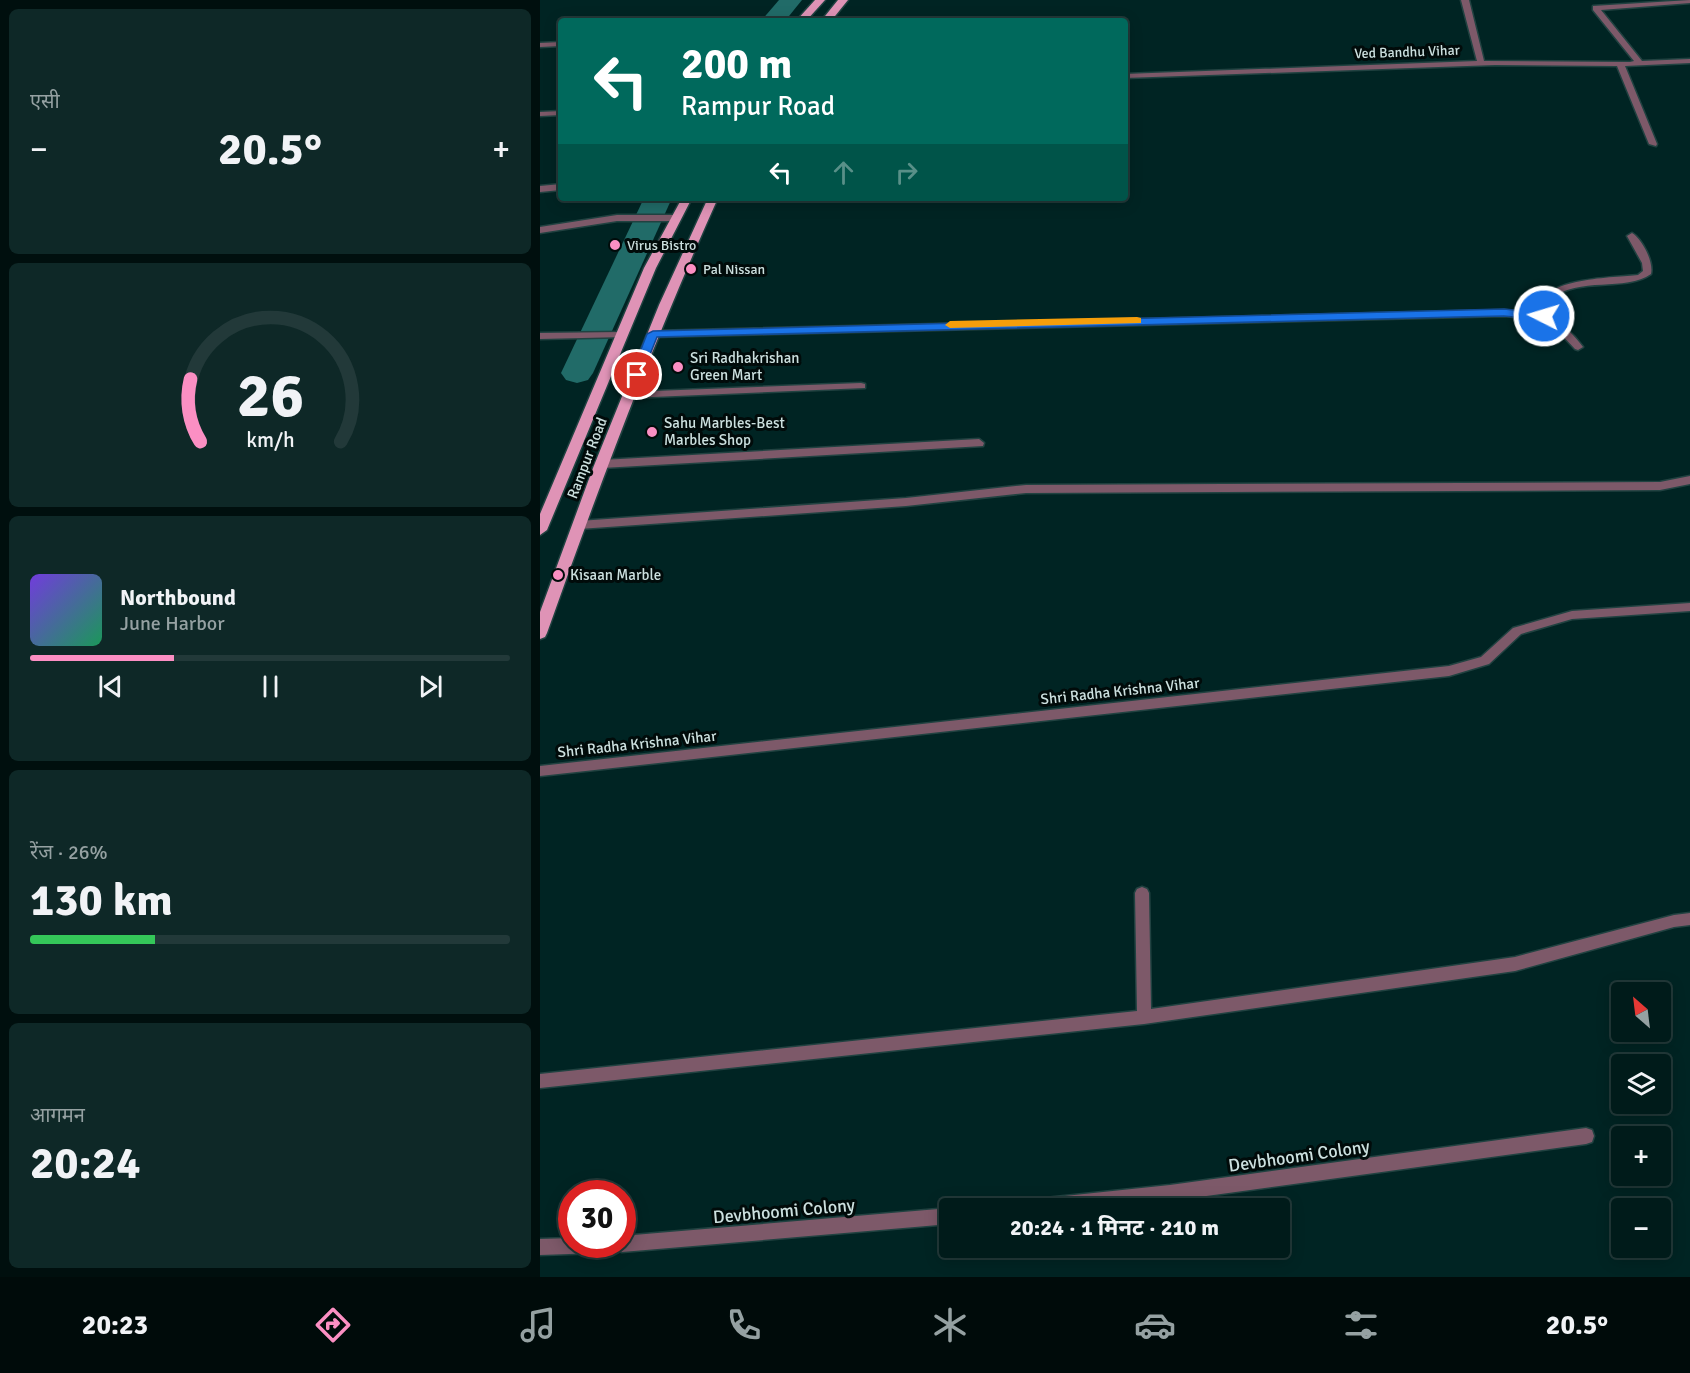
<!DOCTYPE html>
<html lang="hi">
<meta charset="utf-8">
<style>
body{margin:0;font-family:Signika,"Noto Sans Devanagari",sans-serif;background:#0e2827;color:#f1f3f6;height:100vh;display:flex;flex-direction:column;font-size:22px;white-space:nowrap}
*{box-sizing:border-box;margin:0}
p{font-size:20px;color:#95a1a2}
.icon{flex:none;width:33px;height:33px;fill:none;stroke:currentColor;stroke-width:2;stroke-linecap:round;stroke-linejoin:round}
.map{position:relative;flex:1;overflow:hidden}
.sheet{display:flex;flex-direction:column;gap:9px;padding:9px;background:#000f0e;width:540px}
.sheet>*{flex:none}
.hud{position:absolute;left:18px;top:18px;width:570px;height:183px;border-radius:6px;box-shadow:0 3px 15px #0003,0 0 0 2px #223939;background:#00695c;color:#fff;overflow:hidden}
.needle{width:39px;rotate:332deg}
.controls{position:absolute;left:1071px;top:982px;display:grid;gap:12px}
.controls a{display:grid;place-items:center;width:60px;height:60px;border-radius:6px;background:#001b1a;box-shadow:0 3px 15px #0003,0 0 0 2px #223939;font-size:30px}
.speed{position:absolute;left:18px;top:1180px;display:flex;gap:12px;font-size:30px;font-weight:700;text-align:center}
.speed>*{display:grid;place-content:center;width:78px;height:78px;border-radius:50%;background:#001b1a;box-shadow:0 3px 15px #0003,0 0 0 2px #223939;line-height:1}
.speed .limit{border:9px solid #d22;background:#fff;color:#111}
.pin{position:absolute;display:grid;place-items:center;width:51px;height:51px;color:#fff;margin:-26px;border:3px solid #fff;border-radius:50%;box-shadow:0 2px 6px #0007}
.me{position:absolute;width:66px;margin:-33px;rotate:275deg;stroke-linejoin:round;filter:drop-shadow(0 0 4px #0008)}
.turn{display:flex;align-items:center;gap:21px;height:126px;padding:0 24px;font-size:27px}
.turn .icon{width:78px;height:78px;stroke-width:2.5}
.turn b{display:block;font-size:42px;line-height:51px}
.lanes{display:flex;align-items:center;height:57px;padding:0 24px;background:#0003;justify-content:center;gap:30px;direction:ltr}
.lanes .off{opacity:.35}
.big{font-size:45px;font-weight:700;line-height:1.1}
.sheet .tile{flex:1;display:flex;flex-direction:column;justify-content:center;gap:9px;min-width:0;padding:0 21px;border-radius:9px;background:#0e2827}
.sheet .dial{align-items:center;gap:0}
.dial svg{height:156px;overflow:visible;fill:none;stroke:#223939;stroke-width:7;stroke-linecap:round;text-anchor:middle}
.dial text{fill:#f1f3f6;stroke:none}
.song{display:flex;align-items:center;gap:18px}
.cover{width:72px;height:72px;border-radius:9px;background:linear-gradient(135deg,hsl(260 70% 55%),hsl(150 70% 35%))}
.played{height:6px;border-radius:3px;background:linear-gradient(90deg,#fb8fc3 30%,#223939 30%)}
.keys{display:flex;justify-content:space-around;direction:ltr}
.heat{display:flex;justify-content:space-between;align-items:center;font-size:33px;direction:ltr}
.charge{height:9px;border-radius:4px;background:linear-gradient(90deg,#34c759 26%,#223939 0)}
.trip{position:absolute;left:399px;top:1198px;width:351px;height:60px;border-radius:6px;background:#001b1a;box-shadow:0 3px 15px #0003,0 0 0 2px #223939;font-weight:700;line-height:60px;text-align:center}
.tabs{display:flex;height:96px;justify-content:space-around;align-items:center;background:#000b0a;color:#95a1a2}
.tabs .icon{width:42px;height:42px}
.tabs .active{color:#fb8fc3}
.tabs b{font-size:27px;color:#f1f3f6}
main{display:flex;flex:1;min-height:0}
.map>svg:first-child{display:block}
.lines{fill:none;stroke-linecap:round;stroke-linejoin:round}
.canal{fill:#216b68;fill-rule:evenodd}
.service-casing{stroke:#214241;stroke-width:3}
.minor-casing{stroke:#214241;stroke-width:3}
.primary-casing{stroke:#214241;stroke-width:3}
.service{fill:#7d5969;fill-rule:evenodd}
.minor{fill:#7d5969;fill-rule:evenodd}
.primary{fill:#df93b6;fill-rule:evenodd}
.route{fill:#1a73e8;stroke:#114b97;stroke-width:1.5}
.slow{fill:#f59e0b}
.poi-dot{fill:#fb8fc3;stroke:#010b0a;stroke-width:2}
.labels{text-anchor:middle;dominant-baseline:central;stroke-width:6;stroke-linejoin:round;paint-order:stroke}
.far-street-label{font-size:14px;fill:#cce0df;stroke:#010b0a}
.far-poi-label{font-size:14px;fill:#cce0df;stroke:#010b0a;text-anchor:start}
.poi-label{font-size:15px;fill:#cce0df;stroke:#010b0a;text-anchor:start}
.street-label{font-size:15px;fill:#cce0df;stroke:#010b0a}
.near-street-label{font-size:18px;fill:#cce0df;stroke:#010b0a}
</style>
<main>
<section class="sheet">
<div class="tile"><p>एसी</p>
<div class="heat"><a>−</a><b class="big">20.5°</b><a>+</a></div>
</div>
<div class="tile dial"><svg viewBox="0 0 100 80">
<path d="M14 69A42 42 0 1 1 86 69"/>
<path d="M14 69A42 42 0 0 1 9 37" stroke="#fb8fc3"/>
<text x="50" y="56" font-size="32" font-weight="700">26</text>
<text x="50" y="72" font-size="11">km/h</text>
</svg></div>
<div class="tile">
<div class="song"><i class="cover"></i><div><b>Northbound</b><p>June Harbor</p></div></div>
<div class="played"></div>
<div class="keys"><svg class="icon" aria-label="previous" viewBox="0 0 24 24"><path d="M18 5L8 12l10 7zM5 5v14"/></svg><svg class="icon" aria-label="pause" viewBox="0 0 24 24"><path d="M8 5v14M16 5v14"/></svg><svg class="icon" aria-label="next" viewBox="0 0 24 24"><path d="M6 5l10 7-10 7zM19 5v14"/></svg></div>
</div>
<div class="tile"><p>रेंज · 26%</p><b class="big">130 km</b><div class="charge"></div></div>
<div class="tile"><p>आगमन</p><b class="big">20:24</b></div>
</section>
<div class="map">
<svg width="1150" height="1277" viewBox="0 0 1150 1277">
<rect width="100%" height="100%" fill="#002423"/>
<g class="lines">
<g class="canal">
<polygon points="239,0 262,0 245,21 221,21"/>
<polygon points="104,198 132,198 53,373 48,380 37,383 26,380 21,373"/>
</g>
<defs>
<g id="service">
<polygon points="77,215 137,215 141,218 137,221 77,221 0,233 0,227"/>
<path d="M1092 233C1102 239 1114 262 1111 274 1086 292 1038 276 1011 299L1007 318H1001C987 277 1074 278 1098 275L1103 271 1102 263 1087 236Z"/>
<polygon points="321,383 325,384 325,388 89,398 84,395 89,392"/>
<polygon points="439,439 444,443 443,446 62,468 57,464 62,460"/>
</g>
<g id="minor">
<polygon points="921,0 929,0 944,61 1090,62 1094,61 1053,10 1053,6 1150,0 1150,3 1061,10 1102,61 1150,59 1150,63 1085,66 1117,144 1116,146 1109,144 1077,66 955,65 585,78 585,74 937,61"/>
<polygon points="21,42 21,46 0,47 0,43"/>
<polygon points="21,111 21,115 0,116 0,112"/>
<polygon points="21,184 21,190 0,192 0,186"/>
<path d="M964 310C1000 313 1020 316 1043 347L1038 350 1035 349C1010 321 1001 319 964 316L113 337 108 334 113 331Z"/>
<polygon points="82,332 85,333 85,337 0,339 0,333"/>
<polygon points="1150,476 1150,484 1120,490 486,493 366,506 39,529 33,525 39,521 366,498 486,485 1120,482"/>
<polygon points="1150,603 1150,611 1032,619 981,634 949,664 909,676 0,776 0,766 909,666 941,657 973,628 1032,611"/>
<polygon points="602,887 607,889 609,893 611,1009 975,957 1134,915 1150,913 1150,925 1134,927 975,971 604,1024 0,1088 0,1074 597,1011 595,893 597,889"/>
<polygon points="1046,1128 1052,1130 1054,1136 1052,1142 1046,1144 630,1201 554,1209 469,1209 471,1203 477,1201 630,1185"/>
<polygon points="410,1208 413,1209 410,1209 410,1224 82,1252 76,1250 74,1245 82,1245 82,1236"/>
<polygon points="32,1238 32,1245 67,1245 65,1251 59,1253 0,1255 0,1239"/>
</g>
<g id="primary">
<polygon points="275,0 285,0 266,21 256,21"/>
<polygon points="298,0 308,0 291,21 281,21"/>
<polygon points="142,198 152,198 116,268 7,530 0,535 0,514 104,268"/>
<path d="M168 198H178C114 340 59 486 7 633L5 637 0 639V612L53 468 119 305Z"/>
</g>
</defs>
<use href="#service" class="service-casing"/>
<use href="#minor" class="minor-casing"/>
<use href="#primary" class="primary-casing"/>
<use href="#service" class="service"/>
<use href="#minor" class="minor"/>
<use href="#primary" class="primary"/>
</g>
<polygon class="route" points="964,309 1004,313 1009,316 1004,320 964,316 917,317 117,337 101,377 97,379 91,375 107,334 113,331"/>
<polygon class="slow" points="597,317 601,318 601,323 410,328 405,325 410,321"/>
<g class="poi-dot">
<circle cx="75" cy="245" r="6"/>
<circle cx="151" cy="269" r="6"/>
<circle cx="138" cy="367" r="6"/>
<circle cx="112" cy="432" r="6"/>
<circle cx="18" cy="575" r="6"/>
</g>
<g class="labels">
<g class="far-street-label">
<text transform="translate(867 52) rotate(-2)">Ved Bandhu Vihar</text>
</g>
<g class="far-poi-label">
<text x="87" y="245">Virus Bistro</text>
<text x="163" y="269">Pal Nissan</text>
</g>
<g class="poi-label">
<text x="150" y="358">Sri Radhakrishan<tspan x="150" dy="17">Green Mart</tspan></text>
<text x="124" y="423">Sahu Marbles-Best<tspan x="124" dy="17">Marbles Shop</tspan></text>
<text x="30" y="575">Kisaan Marble</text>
</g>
<g class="street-label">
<text transform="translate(47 458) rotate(-69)">Rampur Road</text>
<text transform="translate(580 691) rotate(-6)">Shri Radha Krishna Vihar</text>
<text transform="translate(97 744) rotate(-6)">Shri Radha Krishna Vihar</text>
</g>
<g class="near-street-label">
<text transform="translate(759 1156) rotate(-8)">Devbhoomi Colony</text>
<text transform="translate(244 1211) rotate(-5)">Devbhoomi Colony</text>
</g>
</g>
</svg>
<div class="controls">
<a><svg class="needle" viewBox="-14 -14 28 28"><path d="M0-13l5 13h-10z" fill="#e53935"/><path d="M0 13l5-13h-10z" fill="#95a1a2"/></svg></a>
<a><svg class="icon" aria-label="layers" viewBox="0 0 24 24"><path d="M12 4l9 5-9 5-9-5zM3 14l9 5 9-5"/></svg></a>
<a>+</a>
<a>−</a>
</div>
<div class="speed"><div class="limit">30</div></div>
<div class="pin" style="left:97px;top:375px;background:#d93025"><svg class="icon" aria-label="arrive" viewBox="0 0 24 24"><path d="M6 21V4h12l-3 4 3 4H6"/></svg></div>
<svg class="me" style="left:1004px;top:316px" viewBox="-20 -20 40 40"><circle r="17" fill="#1a73e8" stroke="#fff" stroke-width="3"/><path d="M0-11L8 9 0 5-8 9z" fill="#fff"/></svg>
<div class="trip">20:24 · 1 मिनट · 210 m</div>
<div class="hud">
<div class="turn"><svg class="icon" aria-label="left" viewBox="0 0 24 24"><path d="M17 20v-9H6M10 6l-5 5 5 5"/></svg><div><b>200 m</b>Rampur Road</div></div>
<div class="lanes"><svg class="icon" aria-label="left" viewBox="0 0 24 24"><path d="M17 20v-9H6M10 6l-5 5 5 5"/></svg><svg class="icon off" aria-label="ahead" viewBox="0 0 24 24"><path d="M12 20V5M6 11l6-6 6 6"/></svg><svg class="icon off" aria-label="right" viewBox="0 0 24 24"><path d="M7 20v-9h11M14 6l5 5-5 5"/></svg></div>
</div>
</div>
</main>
<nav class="tabs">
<b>20:23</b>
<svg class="icon active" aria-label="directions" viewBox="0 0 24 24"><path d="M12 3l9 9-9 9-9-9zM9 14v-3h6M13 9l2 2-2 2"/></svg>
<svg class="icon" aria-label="music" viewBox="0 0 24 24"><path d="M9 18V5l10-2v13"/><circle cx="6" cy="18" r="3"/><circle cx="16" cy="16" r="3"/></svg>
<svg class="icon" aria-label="phone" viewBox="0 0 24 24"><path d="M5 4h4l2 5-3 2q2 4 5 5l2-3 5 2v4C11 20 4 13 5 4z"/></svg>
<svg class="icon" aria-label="climate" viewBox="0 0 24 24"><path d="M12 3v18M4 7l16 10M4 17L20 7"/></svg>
<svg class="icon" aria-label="car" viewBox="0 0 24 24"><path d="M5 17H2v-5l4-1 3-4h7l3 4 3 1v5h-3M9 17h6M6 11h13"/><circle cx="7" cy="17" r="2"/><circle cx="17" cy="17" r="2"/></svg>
<svg class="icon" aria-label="filters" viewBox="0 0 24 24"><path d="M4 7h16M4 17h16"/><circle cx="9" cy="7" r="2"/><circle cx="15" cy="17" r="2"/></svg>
<b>20.5°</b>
</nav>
